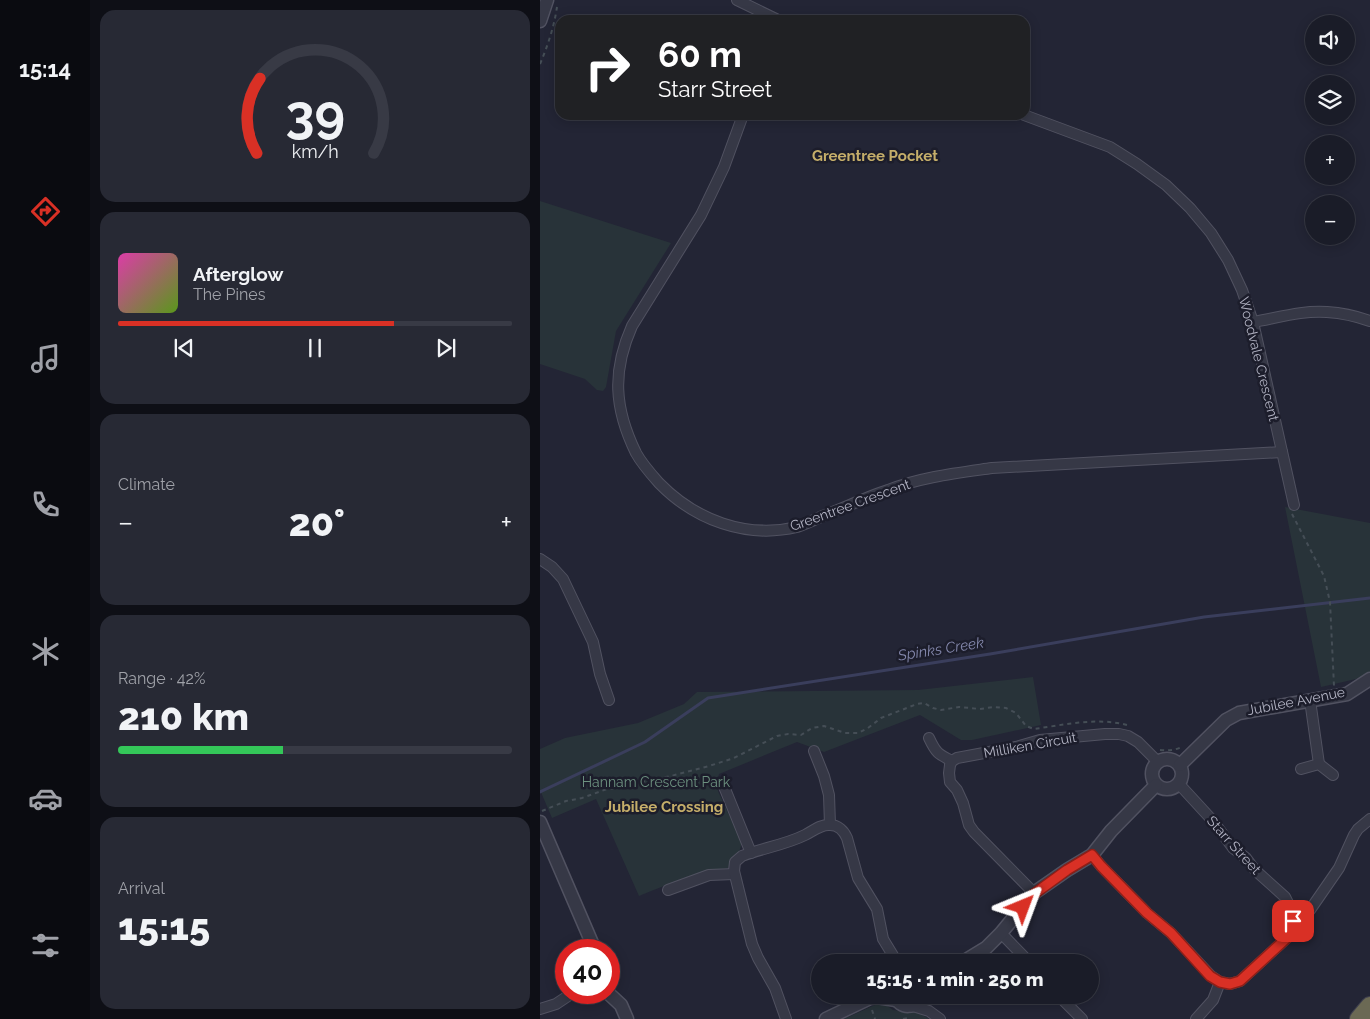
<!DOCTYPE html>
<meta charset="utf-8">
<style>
body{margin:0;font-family:Raleway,sans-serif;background:#272934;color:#f1f3f6;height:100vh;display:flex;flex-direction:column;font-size:19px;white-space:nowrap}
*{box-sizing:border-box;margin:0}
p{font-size:16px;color:#9fa1a8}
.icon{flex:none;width:28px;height:28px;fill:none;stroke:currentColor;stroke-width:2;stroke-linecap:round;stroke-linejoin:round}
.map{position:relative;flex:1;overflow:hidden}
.details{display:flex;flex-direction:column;gap:10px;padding:10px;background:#0e0f16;width:450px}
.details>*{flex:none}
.hud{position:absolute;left:15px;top:15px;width:475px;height:105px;border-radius:15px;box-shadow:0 2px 12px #0003,0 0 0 1px #383a45;background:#202124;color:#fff;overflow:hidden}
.fabs{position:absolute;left:765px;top:15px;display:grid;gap:10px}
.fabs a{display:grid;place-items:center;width:50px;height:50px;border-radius:50%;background:#1a1c28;box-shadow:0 2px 12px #0003,0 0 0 1px #383a45;font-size:25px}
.speed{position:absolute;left:15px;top:939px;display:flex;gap:10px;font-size:25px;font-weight:700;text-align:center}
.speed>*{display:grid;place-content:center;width:65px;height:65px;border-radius:50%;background:#1a1c28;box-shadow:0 2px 12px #0003,0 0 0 1px #383a45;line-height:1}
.speed .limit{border:8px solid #d22;background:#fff;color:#111}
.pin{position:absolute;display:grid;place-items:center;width:42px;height:42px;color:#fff;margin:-21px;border-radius:10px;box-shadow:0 2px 8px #0006}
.me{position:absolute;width:55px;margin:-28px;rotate:44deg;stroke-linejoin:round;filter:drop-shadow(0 0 4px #0008)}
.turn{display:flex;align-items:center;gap:18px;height:105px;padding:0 20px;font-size:22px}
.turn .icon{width:65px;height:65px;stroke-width:2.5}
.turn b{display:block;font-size:35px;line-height:42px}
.big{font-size:38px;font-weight:800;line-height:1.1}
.details .widget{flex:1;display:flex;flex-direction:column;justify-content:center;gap:8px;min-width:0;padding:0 18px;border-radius:15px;background:#272934}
.details .dial{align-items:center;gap:0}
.dial svg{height:130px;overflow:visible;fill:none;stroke:#383a45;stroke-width:7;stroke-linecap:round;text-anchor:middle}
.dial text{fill:#f1f3f6;stroke:none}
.song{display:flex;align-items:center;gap:15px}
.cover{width:60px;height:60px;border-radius:8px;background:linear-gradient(135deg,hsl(320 70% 55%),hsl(90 70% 35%))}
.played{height:5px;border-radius:2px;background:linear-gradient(90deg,#d93025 70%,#383a45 70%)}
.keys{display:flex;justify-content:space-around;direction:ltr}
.heat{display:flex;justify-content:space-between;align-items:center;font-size:28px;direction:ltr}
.charge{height:8px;border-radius:4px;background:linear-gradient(90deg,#34c759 42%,#383a45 0)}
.trip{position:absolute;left:271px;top:954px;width:288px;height:50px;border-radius:25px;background:#1a1c28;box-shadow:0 2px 12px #0003,0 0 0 1px #383a45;font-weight:800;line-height:50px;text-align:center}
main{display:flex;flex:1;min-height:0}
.tab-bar{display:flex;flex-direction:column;width:90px;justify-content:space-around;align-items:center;background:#0a0b10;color:#9fa1a8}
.tab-bar .icon{width:35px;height:35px}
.tab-bar .active{color:#d93025}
.tab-bar b{font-size:22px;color:#f1f3f6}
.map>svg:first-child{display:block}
.green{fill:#283339}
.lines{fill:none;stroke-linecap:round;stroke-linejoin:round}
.stream{stroke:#3a3e5c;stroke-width:3}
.minor-casing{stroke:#515261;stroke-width:12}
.tertiary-casing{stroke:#515261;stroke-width:15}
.motorway-casing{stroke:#3e3f4e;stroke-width:20}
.path{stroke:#454e56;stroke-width:2;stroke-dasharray:4 4;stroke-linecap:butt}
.minor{stroke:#363846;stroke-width:10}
.tertiary{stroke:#363846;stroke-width:12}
.motorway{stroke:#6b6954;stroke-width:18}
.route-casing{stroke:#8d1f18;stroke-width:12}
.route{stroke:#d93025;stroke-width:9}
.labels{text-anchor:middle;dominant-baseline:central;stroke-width:5;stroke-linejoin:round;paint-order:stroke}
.street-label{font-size:14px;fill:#b1b2c2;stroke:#1c1d2b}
.park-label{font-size:14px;fill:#6c907f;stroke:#1c1d2b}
.neighbourhood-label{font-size:15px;font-weight:bold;fill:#c5ae6a;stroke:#1c1d2b}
.water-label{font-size:15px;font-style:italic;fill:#8488ac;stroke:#1c1d2b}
</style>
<main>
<nav class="tab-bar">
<b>15:14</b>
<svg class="icon active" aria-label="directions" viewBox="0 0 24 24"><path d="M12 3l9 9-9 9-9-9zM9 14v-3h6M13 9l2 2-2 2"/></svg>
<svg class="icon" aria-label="music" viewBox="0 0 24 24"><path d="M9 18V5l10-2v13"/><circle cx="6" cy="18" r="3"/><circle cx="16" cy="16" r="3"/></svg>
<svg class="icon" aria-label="phone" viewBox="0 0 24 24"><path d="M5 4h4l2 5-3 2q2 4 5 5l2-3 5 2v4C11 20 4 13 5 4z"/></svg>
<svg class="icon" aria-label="climate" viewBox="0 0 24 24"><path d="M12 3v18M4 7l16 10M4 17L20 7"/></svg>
<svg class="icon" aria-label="car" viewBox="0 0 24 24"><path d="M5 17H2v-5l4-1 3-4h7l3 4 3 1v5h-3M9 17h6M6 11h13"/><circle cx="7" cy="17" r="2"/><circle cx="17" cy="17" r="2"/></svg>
<svg class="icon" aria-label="filters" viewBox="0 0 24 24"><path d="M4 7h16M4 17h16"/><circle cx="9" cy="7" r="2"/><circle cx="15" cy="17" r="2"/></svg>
</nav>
<section class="details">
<div class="widget dial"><svg viewBox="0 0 100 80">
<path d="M14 69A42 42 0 1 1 86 69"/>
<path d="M14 69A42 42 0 0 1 16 23" stroke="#d93025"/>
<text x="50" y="56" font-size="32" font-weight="700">39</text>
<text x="50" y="72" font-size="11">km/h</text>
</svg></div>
<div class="widget">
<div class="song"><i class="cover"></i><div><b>Afterglow</b><p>The Pines</p></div></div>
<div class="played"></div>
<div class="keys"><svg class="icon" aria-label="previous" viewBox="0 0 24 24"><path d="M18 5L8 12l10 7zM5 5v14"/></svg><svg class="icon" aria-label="pause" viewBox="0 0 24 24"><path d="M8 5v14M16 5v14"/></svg><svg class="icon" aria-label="next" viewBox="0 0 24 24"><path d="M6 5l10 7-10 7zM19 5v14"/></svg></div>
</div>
<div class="widget"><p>Climate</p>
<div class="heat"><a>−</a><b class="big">20°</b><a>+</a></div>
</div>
<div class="widget"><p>Range · 42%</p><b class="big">210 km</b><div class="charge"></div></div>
<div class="widget"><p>Arrival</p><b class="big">15:15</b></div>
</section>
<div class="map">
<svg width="830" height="1019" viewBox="0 0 830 1019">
<rect width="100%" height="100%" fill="#232535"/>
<g class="green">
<polygon points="0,201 131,243 76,331 66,387 63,391 57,390 45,379 0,364"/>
<polygon points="745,507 830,523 830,672 816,679 781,687"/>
<path d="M493 677 501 725 432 740H421L380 715 284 752 257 742 179 774 177 782 178 791 201 841C203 852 192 858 188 868 157 873 128 884 99 896L56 799 12 818 0 790V749L25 738 98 723 144 704 157 692 378 690Z"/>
<polygon points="337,1004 346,1005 353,1010 379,1013 389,1019 304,1019"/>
</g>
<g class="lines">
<polyline class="stream" points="0,792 105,742 168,698 450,654 664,617 830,598"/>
<defs>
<g id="minor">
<polyline points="197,0 238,20"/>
<path d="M203 115 184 167 161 215 92 326C72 371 74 408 96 453 102 464 111 474 119 483 155 520 206 539 257 527 266 524 276 519 285 515 306 507 327 497 348 490 381 477 417 473 452 468L742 452"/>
<polyline points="484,115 570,147 597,164 626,185 650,208 671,233 688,260 702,290 713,322 754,505"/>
<path d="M713 322C737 318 763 310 787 312 802 313 816 316 830 321"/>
<polyline points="0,559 12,567 23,579 53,642 60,674 69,700"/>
<polyline points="770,700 779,764"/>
<path d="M389 738C396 753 398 754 412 761"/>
<polyline points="274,751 284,776 289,795 290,825"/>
<polyline points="761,769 779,764 793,775"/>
<polyline points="183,784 211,853"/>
<polyline points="552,855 561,866 607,913 631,933 671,976 680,982 690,984 700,981 749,936 753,921 750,907 745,897 715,870 706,858 693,848 673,821 639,784"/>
<polyline points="128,890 169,875 194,874"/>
<polyline points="494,893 434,832 429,825 423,803 417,790 410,782 409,773 410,765 412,761 417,758 476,747 500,740 565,734 579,734 588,736 598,742 618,762"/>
<polyline points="753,917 767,912 770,910 799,868 814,835 818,829 830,819"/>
<polyline points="461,933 489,962"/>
<polyline points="518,995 542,1019"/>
<polyline points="373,1006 389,1011 400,1019"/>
<polyline points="0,1009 16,1004 34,992"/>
<path d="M246 1019 235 988 218 958 212 944 194 871 195 862 202 856C222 848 245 845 265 835 273 831 281 824 290 825 298 825 304 831 307 838L318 878 337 909 343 939 357 962"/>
<polyline points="656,1019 673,1000 680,982"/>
</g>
<g id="tertiary">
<polyline points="0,21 7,0"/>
<circle cx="627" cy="774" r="15"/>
<polyline points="640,765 686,720 699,713 807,694 830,679"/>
<polyline points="0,822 55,950"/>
<polyline points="423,962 446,948 461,933 494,893 527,870 552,855 571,831 616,785"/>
<polyline points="67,992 81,1005 87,1019"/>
<path d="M354 995C360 1010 377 1009 383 995"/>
<polyline points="286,1019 330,998 337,997 356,1000"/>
</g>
<polyline id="motorway" points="819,1019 830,1006"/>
</defs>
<use href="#minor" class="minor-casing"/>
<use href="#tertiary" class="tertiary-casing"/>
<use href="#motorway" class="motorway-casing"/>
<g class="path">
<path d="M0 64C8 45 14 27 17 7"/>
<polyline points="752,514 784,576 790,602 794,686"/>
<path d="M620 750C628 751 635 750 642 747"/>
<path d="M2 811 26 801 42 798 67 789 87 787 101 782 131 776 169 766 194 758 237 736 248 734 261 735 272 728 284 726 305 733H318L328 728 341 718 377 704 384 703 393 708 401 710 419 707 440 709 453 707 466 708 476 713 486 726 494 729C523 725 557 717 587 725"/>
<polyline points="332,1010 335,1019"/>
<polyline points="363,1019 369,1018"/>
</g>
<use href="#minor" class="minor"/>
<use href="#tertiary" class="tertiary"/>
<use href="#motorway" class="motorway"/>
</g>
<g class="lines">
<defs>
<polyline id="route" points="483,907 494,894 527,870 552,855 561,866 607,913 631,933 670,976 680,982 690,984 700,981 749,936 753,921"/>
</defs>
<use href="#route" class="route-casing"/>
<use href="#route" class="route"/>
</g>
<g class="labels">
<g class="street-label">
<text transform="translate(719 359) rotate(76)">Woodvale Crescent</text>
<text transform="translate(310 505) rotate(-20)">Greentree Crescent</text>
<text transform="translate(756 701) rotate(-11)">Jubilee Avenue</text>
<text transform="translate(490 745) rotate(-10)">Milliken Circuit</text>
<text transform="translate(694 845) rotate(48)">Starr Street</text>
</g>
<g class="park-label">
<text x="116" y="782">Hannam Crescent Park</text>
</g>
<g class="neighbourhood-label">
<text x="335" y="156">Greentree Pocket</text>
<text x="124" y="807">Jubilee Crossing</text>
</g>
<g class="water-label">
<text transform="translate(401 649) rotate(-9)">Spinks Creek</text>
</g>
</g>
</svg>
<div class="fabs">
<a><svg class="icon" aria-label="sound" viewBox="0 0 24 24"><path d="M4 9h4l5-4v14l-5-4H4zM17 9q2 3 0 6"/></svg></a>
<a><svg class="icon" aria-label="layers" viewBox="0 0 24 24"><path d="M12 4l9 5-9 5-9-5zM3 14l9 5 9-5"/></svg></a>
<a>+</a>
<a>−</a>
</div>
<div class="speed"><div class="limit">40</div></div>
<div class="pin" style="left:753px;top:921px;background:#d93025"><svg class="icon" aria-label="arrive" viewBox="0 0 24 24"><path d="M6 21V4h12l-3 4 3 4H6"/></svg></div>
<svg class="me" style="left:483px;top:907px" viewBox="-20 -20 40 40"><path d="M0-17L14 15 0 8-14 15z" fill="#d93025" stroke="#fff" stroke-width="4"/></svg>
<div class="trip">15:15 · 1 min · 250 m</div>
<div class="hud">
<div class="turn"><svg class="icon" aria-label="right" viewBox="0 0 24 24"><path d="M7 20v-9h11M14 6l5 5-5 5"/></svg><div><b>60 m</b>Starr Street</div></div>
</div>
</div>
</main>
